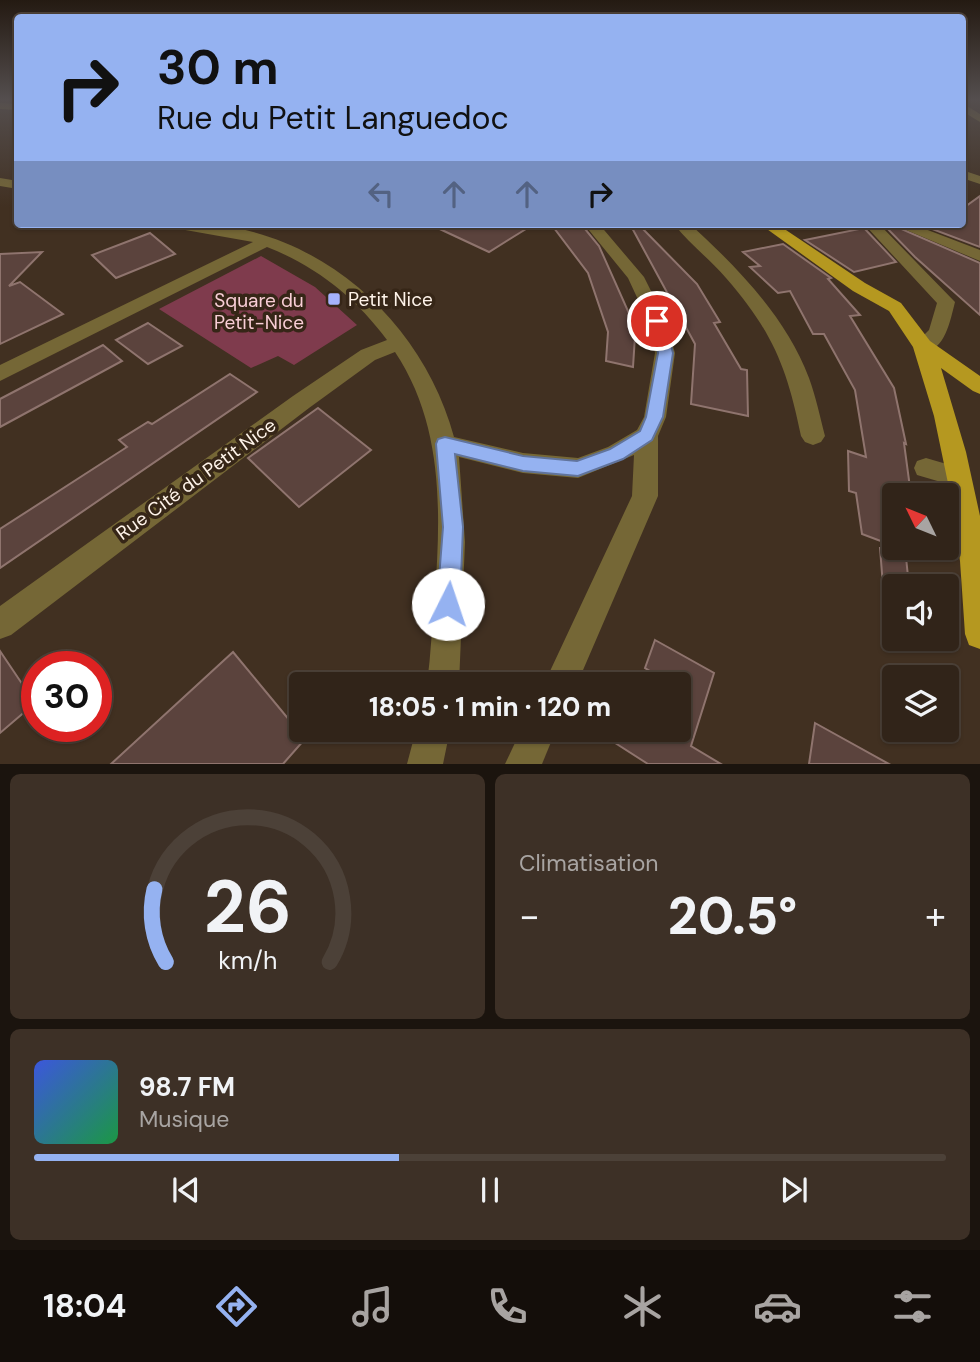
<!DOCTYPE html>
<html lang="fr">
<meta charset="utf-8">
<style>
body{margin:0;font-family:"DM Sans",sans-serif;background:#3d3026;color:#f1f3f6;height:100vh;display:flex;flex-direction:column;font-size:26px;white-space:nowrap}
*{box-sizing:border-box;margin:0}
p{font-size:23px;color:#a8a4a2}
.icon{flex:none;width:38px;height:38px;fill:none;stroke:currentColor;stroke-width:2;stroke-linecap:round;stroke-linejoin:round}
.map{position:relative;height:764px;overflow:hidden}
.side{display:flex;flex-direction:column;gap:10px;padding:10px;background:#1b140e;flex:1}
.side>*{flex:none}
.banner{position:absolute;left:14px;top:14px;width:952px;height:214px;border-radius:7px;box-shadow:0 2px 5px #0004,0 0 0 2px #4c4138;background:#95b2f1;color:#111;overflow:hidden}
.needle{width:46px;rotate:313deg}
.tools{position:absolute;left:882px;top:483px;display:grid;gap:14px}
.tools a{display:grid;place-items:center;width:77px;height:77px;border-radius:7px;background:#312419;box-shadow:0 2px 5px #0004,0 0 0 2px #4c4138;font-size:35px}
.speed{position:absolute;left:21px;top:651px;display:flex;gap:14px;font-size:35px;font-weight:700;text-align:center}
.speed>*{display:grid;place-content:center;width:91px;height:91px;border-radius:50%;background:#312419;box-shadow:0 2px 5px #0004,0 0 0 2px #4c4138;line-height:1}
.speed .limit{border:10px solid #d22;background:#fff;color:#111}
.pin{position:absolute;display:grid;place-items:center;width:60px;height:60px;color:#fff;margin:-30px;border:4px solid #fff;border-radius:50%;box-shadow:0 2px 7px #0007}
.me{position:absolute;width:77px;margin:-38px;rotate:4deg;stroke-linejoin:round;filter:drop-shadow(0 0 5px #0008)}
.turn{display:flex;align-items:center;gap:24px;height:147px;padding:0 28px;font-size:32px}
.turn .icon{width:91px;height:91px;stroke-width:2.5}
.turn b{display:block;font-size:49px;line-height:60px}
.lanes{display:flex;align-items:center;height:66px;padding:0 28px;background:#0003;justify-content:center;gap:35px;direction:ltr}
.lanes .off{opacity:.35}
.big{font-size:52px;font-weight:800;line-height:1.1}
.side .tile{flex:1;display:flex;flex-direction:column;justify-content:center;gap:10px;min-width:0;padding:0 24px;border-radius:10px;background:#3d3026}
.side .dial{align-items:center;gap:0}
.dial svg{height:182px;overflow:visible;fill:none;stroke:#4c4138;stroke-width:7;stroke-linecap:round;text-anchor:middle}
.dial text{fill:#f1f3f6;stroke:none}
.song{display:flex;align-items:center;gap:21px}
.cover{width:84px;height:84px;border-radius:10px;background:linear-gradient(135deg,hsl(230 70% 55%),hsl(140 70% 35%))}
.played{height:7px;border-radius:4px;background:linear-gradient(90deg,#95b2f1 40%,#4c4138 40%)}
.keys{display:flex;justify-content:space-around;direction:ltr}
.heat{display:flex;justify-content:space-between;align-items:center;font-size:38px;direction:ltr}
.side .tiles{flex:1;display:grid;gap:10px;grid-template-columns:1fr 1fr}
.tile:last-child{grid-column:span 2}
.trip{position:absolute;left:289px;top:672px;width:402px;height:70px;border-radius:7px;background:#312419;box-shadow:0 2px 5px #0004,0 0 0 2px #4c4138;font-weight:800;line-height:70px;text-align:center}
.tabs{display:flex;height:112px;justify-content:space-around;align-items:center;background:#140e0a;color:#a8a4a2}
.tabs .icon{width:49px;height:49px}
.tabs .current{color:#95b2f1}
.tabs b{font-size:32px;color:#f1f3f6}
.map>svg:first-child{display:block}
.green{fill:#7f3b4d}
.building{fill:#5b433d;stroke:#8f746e;stroke-width:2}
.lines{fill:none;stroke-linecap:round;stroke-linejoin:round}
.minor{fill:#756736;fill-rule:evenodd}
.major{fill:#b59820;fill-rule:evenodd}
.route{fill:#95b2f1;stroke:#61749d;stroke-width:2}
.poi-dot{fill:#a5b1fc;stroke:#362617;stroke-width:2.5}
.labels{text-anchor:middle;dominant-baseline:central;stroke-width:7;stroke-linejoin:round;paint-order:stroke}
.poi-label{font-size:19px;fill:#fef3e9;stroke:#362617;text-anchor:start}
.park-label{font-size:19px;fill:#f9ced6;stroke:#362617}
.street-label{font-size:19px;fill:#fef3e9;stroke:#362617}
</style>
<div class="map">
<svg width="980" height="764" viewBox="0 0 980 764">
<rect width="100%" height="100%" fill="#413021"/>
<polygon class="green" points="261,256 315,287 357,325 294,365 278,356 251,368 159,309"/>
<g class="building">
<polygon points="980,196 980,247 919,224 962,224 962,209"/>
<polygon points="429,224 534,224 489,252"/>
<polygon points="551,224 581,224 599,246 628,311 635,336 633,367 606,361 608,332 588,273"/>
<polygon points="634,224 638,224 697,284 720,322 714,323 741,369 747,370 748,416 691,404 695,344 631,226"/>
<polygon points="883,224 890,224 980,263 980,315 915,257"/>
<polygon points="864,228 896,262 854,272 805,240"/>
<polygon points="150,233 175,254 116,278 92,255"/>
<polygon points="783,244 831,278 828,279 860,315 850,316 894,388 906,444 904,443 911,495 894,495 894,546 862,534 856,493 849,491 848,451 866,457 855,390 824,334 813,334 790,291 778,293 750,267 760,266 743,252"/>
<polygon points="42,252 9,286 20,282 63,314 0,344 0,254"/>
<polygon points="148,323 182,346 148,364 116,340"/>
<polygon points="103,345 122,361 0,427 0,399"/>
<polygon points="230,374 257,392 0,568 0,529 127,447 119,440 148,422 152,424"/>
<polygon points="318,408 371,450 299,507 248,458"/>
<polygon points="880,548 905,548 909,586 883,586"/>
<polygon points="655,640 714,673 691,746 721,764 648,764 595,730 679,730 679,684 650,684 653,673 645,668"/>
<polygon points="0,651 35,703 0,733"/>
<polygon points="233,652 305,739 283,764 111,764"/>
<polygon points="815,723 889,764 809,764"/>
</g>
<g class="lines">
<g class="minor">
<polygon points="0,103 18,104 18,110 0,109"/>
<polygon points="962,103 980,114 980,122 962,111"/>
<polygon points="962,170 980,176 980,184 962,178"/>
<polygon points="0,178 18,181 18,189 0,186"/>
<path d="M167 224C188 224 210 224 231 227 339 246 426 333 454 437L523 453 578 458 608 447 637 430 644 417 655 353 648 321 628 278 584 224H599L644 277 666 321 675 353 666 417 658 436V496L577 684H544L632 496 634 455 578 478 523 473 459 457 465 542 459 684H427C431 654 432 624 435 594 441 510 443 424 395 352L375 360 309 408 11 635 0 639V606L293 396 361 350 387 340C356 298 316 266 267 247L0 381V365L253 242 174 228Z"/>
<path d="M674 224H690C737 267 786 317 809 378 816 397 820 417 825 436L821 442 813 445 805 442 801 436C787 368 773 332 726 278 710 259 689 244 674 224Z"/>
<path d="M864 224H879L955 302C950 321 944 358 916 351L913 346 929 330 937 303Z"/>
<polygon points="892,224 912,224 980,250 980,261"/>
<polygon points="926,458 967,470 970,477 967,484 958,487 917,475 914,468 917,461"/>
<polygon points="416,730 450,730 443,764 407,764"/>
<polygon points="521,730 556,730 542,764 505,764"/>
</g>
<polygon class="major" points="760,224 777,224 865,283 901,303 930,341 980,376 980,394 973,391 941,368 966,452 980,516 980,649 969,645 965,634 960,561 949,488 934,416 913,347 889,311 853,291"/>
</g>
<linearGradient id="sky" x2="0" y2="1"><stop stop-color="#241a12"/><stop offset="0.48" stop-color="#544e4e"/><stop offset="1" stop-color="#544e4e" stop-opacity="0"/></linearGradient>
<rect width="980" height="207" fill="url(#sky)"/>
<polygon class="route" points="657,316 665,321 673,353 663,417 652,440 623,459 578,476 523,471 455,454 463,527 460,604 456,612 448,615 440,612 437,604 443,527 436,444 438,439 445,437 523,456 577,461 610,449 640,431 646,417 658,353 650,321"/>
<rect class="poi-dot" x="327" y="292" width="14" height="14" rx="3.5"/>
<g class="labels">
<g class="poi-label">
<text x="348" y="299">Petit Nice</text>
</g>
<g class="park-label">
<text x="259" y="300">Square du<tspan x="259" dy="22">Petit-Nice</tspan></text>
</g>
<g class="street-label">
<text transform="translate(196 479) rotate(-36)">Rue Cité du Petit Nice</text>
</g>
</g>
</svg>
<div class="tools">
<a><svg class="needle" viewBox="-14 -14 28 28"><path d="M0-13l5 13h-10z" fill="#e53935"/><path d="M0 13l5-13h-10z" fill="#a8a4a2"/></svg></a>
<a><svg class="icon" aria-label="sound" viewBox="0 0 24 24"><path d="M4 9h4l5-4v14l-5-4H4zM17 9q2 3 0 6"/></svg></a>
<a><svg class="icon" aria-label="layers" viewBox="0 0 24 24"><path d="M12 4l9 5-9 5-9-5zM3 14l9 5 9-5"/></svg></a>
</div>
<div class="speed"><div class="limit">30</div></div>
<div class="pin" style="left:657px;top:321px;background:#d93025"><svg class="icon" aria-label="arrive" viewBox="0 0 24 24"><path d="M6 21V4h12l-3 4 3 4H6"/></svg></div>
<svg class="me" style="left:448px;top:604px" viewBox="-20 -20 40 40"><circle r="19" fill="#fff"/><path d="M0-13L10 11 0 6-10 11z" fill="#95b2f1"/></svg>
<div class="trip">18:05 · 1 min · 120 m</div>
<div class="banner">
<div class="turn"><svg class="icon" aria-label="right" viewBox="0 0 24 24"><path d="M7 20v-9h11M14 6l5 5-5 5"/></svg><div><b>30 m</b>Rue du Petit Languedoc</div></div>
<div class="lanes"><svg class="icon off" aria-label="left" viewBox="0 0 24 24"><path d="M17 20v-9H6M10 6l-5 5 5 5"/></svg><svg class="icon off" aria-label="ahead" viewBox="0 0 24 24"><path d="M12 20V5M6 11l6-6 6 6"/></svg><svg class="icon off" aria-label="ahead" viewBox="0 0 24 24"><path d="M12 20V5M6 11l6-6 6 6"/></svg><svg class="icon" aria-label="right" viewBox="0 0 24 24"><path d="M7 20v-9h11M14 6l5 5-5 5"/></svg></div>
</div>
</div>
<section class="side">
<div class="tiles">
<div class="tile dial"><svg viewBox="0 0 100 80">
<path d="M14 69A42 42 0 1 1 86 69"/>
<path d="M14 69A42 42 0 0 1 9 37" stroke="#95b2f1"/>
<text x="50" y="56" font-size="32" font-weight="700">26</text>
<text x="50" y="72" font-size="11">km/h</text>
</svg></div>
<div class="tile"><p>Climatisation</p>
<div class="heat"><a>−</a><b class="big">20.5°</b><a>+</a></div>
</div>
<div class="tile">
<div class="song"><i class="cover"></i><div><b>98.7 FM</b><p>Musique</p></div></div>
<div class="played"></div>
<div class="keys"><svg class="icon" aria-label="previous" viewBox="0 0 24 24"><path d="M18 5L8 12l10 7zM5 5v14"/></svg><svg class="icon" aria-label="pause" viewBox="0 0 24 24"><path d="M8 5v14M16 5v14"/></svg><svg class="icon" aria-label="next" viewBox="0 0 24 24"><path d="M6 5l10 7-10 7zM19 5v14"/></svg></div>
</div>
</div>
</section>
<nav class="tabs">
<b>18:04</b>
<svg class="icon current" aria-label="directions" viewBox="0 0 24 24"><path d="M12 3l9 9-9 9-9-9zM9 14v-3h6M13 9l2 2-2 2"/></svg>
<svg class="icon" aria-label="music" viewBox="0 0 24 24"><path d="M9 18V5l10-2v13"/><circle cx="6" cy="18" r="3"/><circle cx="16" cy="16" r="3"/></svg>
<svg class="icon" aria-label="phone" viewBox="0 0 24 24"><path d="M5 4h4l2 5-3 2q2 4 5 5l2-3 5 2v4C11 20 4 13 5 4z"/></svg>
<svg class="icon" aria-label="climate" viewBox="0 0 24 24"><path d="M12 3v18M4 7l16 10M4 17L20 7"/></svg>
<svg class="icon" aria-label="car" viewBox="0 0 24 24"><path d="M5 17H2v-5l4-1 3-4h7l3 4 3 1v5h-3M9 17h6M6 11h13"/><circle cx="7" cy="17" r="2"/><circle cx="17" cy="17" r="2"/></svg>
<svg class="icon" aria-label="filters" viewBox="0 0 24 24"><path d="M4 7h16M4 17h16"/><circle cx="9" cy="7" r="2"/><circle cx="15" cy="17" r="2"/></svg>
</nav>
